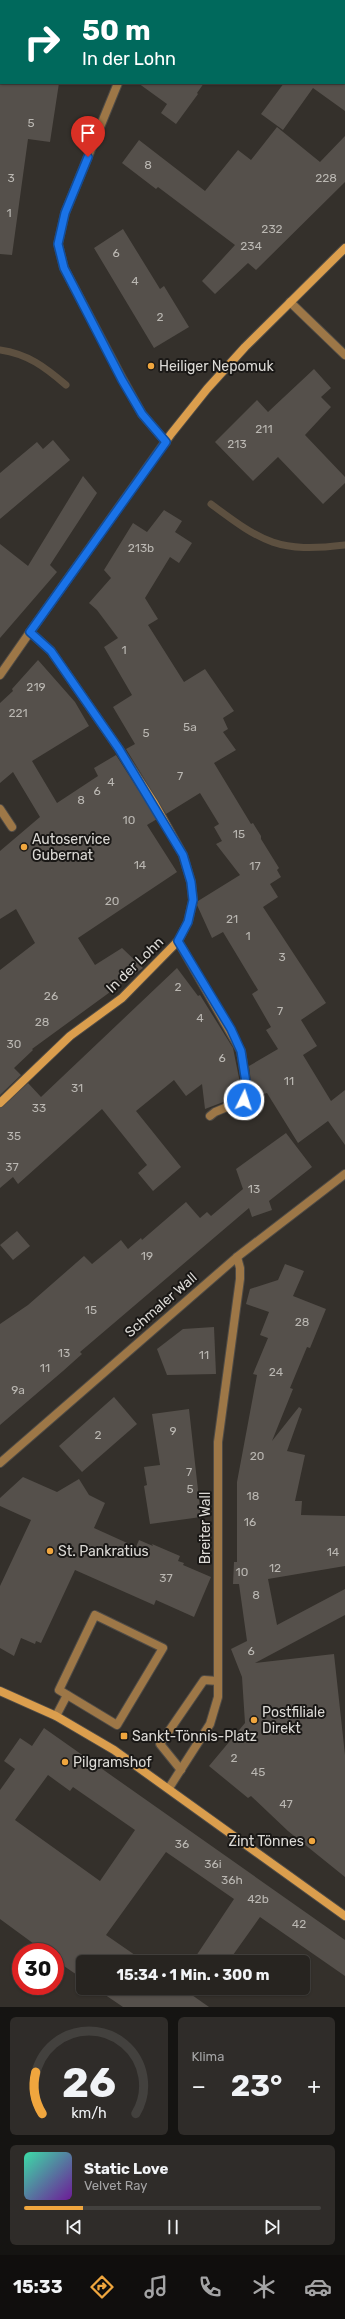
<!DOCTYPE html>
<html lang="de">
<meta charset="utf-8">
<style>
body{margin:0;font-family:Rubik,sans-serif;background:#2f2c29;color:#f1f3f6;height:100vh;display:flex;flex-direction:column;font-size:15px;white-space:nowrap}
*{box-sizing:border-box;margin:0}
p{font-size:13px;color:#a4a4a5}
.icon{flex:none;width:22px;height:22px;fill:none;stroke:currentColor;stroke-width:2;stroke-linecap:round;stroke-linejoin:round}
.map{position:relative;height:2007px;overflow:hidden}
.details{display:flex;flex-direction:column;gap:10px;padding:10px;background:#151412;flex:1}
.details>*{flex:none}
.top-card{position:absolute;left:0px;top:0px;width:345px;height:84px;box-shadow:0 1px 3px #0004,0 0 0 1px #43413e;background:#00695c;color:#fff;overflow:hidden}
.speed{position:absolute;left:12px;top:1943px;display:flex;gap:8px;font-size:20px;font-weight:700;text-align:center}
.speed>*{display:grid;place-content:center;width:52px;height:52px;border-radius:50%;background:#272420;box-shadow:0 1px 3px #0004,0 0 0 1px #43413e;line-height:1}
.speed .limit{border:6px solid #d22;background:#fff;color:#111}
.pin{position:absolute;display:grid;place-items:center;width:34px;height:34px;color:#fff;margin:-41px -17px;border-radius:50% 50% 50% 0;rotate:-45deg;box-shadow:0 0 4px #0007}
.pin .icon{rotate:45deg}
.me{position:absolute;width:44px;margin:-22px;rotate:4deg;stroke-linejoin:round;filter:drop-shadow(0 0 3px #0008)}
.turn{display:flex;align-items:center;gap:14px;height:84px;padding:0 16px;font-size:18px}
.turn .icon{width:52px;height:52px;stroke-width:2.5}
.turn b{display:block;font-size:28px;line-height:34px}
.big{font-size:30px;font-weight:700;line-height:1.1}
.details .widget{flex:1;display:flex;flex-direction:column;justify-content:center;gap:6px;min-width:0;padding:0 14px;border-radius:6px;background:#2f2c29}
.details .dial{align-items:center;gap:0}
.dial svg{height:104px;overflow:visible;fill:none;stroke:#43413e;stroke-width:7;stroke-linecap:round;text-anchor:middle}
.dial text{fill:#f1f3f6;stroke:none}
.song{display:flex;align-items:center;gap:12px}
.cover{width:48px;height:48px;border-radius:6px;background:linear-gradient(135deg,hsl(160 70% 55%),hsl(280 70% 35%))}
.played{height:4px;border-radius:2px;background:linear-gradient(90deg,#f0a63e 20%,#43413e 20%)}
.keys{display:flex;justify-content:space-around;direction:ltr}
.heat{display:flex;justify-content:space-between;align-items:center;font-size:22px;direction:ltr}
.details .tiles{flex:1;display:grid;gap:10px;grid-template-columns:1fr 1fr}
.widget:last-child{grid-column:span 2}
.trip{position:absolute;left:76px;top:1955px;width:234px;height:40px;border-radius:6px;background:#272420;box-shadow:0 1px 3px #0004,0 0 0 1px #43413e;font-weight:700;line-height:40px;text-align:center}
.tab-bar{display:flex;height:64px;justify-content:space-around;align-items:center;background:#100e0d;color:#a4a4a5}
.tab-bar .icon{width:28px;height:28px}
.tab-bar .selected{color:#f0a63e}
.tab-bar b{font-size:18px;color:#f1f3f6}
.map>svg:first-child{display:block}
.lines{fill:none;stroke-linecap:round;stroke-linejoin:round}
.stream{stroke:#5d5040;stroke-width:7}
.building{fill:#55504b;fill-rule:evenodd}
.service-casing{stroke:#4f4b46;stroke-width:10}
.pedestrian-casing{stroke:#4f4b46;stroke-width:10}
.minor-casing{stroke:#4f4b46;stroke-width:10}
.tertiary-casing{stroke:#4f4b46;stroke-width:10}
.secondary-casing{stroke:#4f4b46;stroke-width:10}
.service{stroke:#9d7747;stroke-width:8}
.pedestrian{stroke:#9d7747;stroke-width:8}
.minor{stroke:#9d7747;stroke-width:8}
.tertiary{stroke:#9d7747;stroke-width:8}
.secondary{stroke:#db9e4d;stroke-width:8}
.route-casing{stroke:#114b97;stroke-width:10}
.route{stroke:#1a73e8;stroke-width:7}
.poi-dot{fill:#f0a63e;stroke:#1a1816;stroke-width:1.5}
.labels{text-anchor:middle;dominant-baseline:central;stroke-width:4;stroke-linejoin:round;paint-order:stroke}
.number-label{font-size:12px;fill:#bab7b2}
.poi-label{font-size:14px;fill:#dbd9d5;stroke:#1a1816;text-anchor:start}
.street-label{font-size:14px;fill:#dbd9d5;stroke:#1a1816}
</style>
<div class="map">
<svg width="345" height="2007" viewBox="0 0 345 2007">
<rect width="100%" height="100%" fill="#34302b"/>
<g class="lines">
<g class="stream">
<path d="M0 350C28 354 45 367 66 385"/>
<path d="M211 504C263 543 279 553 345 545"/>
</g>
</g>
<g class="building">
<polygon points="0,83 59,83 50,142 28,139 12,255 0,254"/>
<polygon points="138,83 204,83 197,93 198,94 176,124 161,113 167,104"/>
<polygon points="284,83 345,83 345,111 313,88 283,130 261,114"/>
<polygon points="277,127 320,162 345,136 345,182 256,270 248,263 215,294 202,281 235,245 158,187 156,189 122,163 139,140 205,191 238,150 251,160"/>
<polygon points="123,229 160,289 164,286 189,327 154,348 94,248"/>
<polygon points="314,369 331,388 321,397 331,407 305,435 345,477 345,483 323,504 278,457 253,481 215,442 257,400 268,412"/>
<polygon points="53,440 70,460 0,519 0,473 37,442 43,449"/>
<polygon points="83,476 97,493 50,565 57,572 0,638 0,544 28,566"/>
<polygon points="164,510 182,521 175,532 192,543 179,563 170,557 145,598 158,619 148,625 184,682 205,669 234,711 223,718 228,729 223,732 236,750 214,763 251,824 253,823 261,836 261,839 279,868 277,870 281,877 270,884 278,897 263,907 326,1003 301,1020 317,1046 303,1055 331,1101 345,1090 345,1145 328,1121 298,1143 267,1093 250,1098 251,1082 249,1066 278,1049 266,1030 271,1027 252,994 258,990 223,932 212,938 197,905 198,901 240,875 216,844 222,841 214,827 219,824 200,793 166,814 126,749 135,744 113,707 132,695 104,647 118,638 97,610 89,603 111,578 104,570 133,523 147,532"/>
<polygon points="38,660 75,702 89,726 32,761 57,803 98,776 94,768 116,755 157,819 147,825 177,872 78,938 95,965 122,948 143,968 32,1049 33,1050 14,1068 21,1075 0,1095 0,970 35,943 16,909 0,919 0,851 40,817 13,772 0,783 0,703 13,691 12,689"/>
<polygon points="177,968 198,996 200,995 233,1048 240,1083 239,1096 205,1109 202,1084 186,1096 174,1080 136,1111 181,1167 153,1191 138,1173 147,1165 102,1109 18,1184 13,1177 0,1188 0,1108 28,1083 41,1097"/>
<polygon points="286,1133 312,1167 269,1201 272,1210 252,1217 249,1208 80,1352 82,1354 63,1371 0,1425 0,1324 28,1305 84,1256 92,1264 121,1240 128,1249 141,1238 142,1240 186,1202 200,1218 207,1212 211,1216 243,1189 236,1169"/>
<polygon points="17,1231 30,1246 13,1260 0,1245"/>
<polygon points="285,1264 304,1271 293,1296 326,1309 310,1348 307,1347 290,1388 293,1389 272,1441 299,1407 302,1409 287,1451 305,1455 295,1501 302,1501 301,1515 345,1516 345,1566 268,1579 277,1625 345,1589 345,1615 255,1663 334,1654 345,1755 345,1877 288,1831 251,1796 248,1798 209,1766 245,1723 242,1677 231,1649 247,1641 239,1584 233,1584 234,1562 237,1562 237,1482 257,1375 253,1374 268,1338 260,1335 269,1312 246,1304 250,1289 278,1280"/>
<polygon points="214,1327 216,1374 167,1375 157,1349 183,1329"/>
<polygon points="114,1397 137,1424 82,1472 59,1446"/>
<polygon points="189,1409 201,1517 150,1524 144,1486 147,1485 144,1467 160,1465 152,1414"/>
<polygon points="23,1477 57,1492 79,1479 89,1495 105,1503 94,1528 136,1547 139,1540 153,1546 152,1544 180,1556 178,1561 184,1563 183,1565 211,1577 194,1617 156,1600 154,1605 75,1570 41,1643 36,1641 35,1644 21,1638 14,1656 0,1648 0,1586 31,1520 0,1506 0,1498"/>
<path d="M44 1728 345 1940V1976L260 1917 228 1962H192L234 1899 166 1852 106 1935 145 1962H83V1979L55 1960V1952H45L0 1919V1790L15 1769 4 1761 20 1738 32 1746ZM48 1775 70 1791 73 1787 135 1830 100 1881 15 1820Z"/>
<polygon points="95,1988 182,1988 209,2007 123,2007"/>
</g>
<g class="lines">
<defs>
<g id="service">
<polyline points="290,302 345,355"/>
<polyline points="0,809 12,827"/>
<polyline points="210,1116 215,1112 244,1100"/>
<polyline points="56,1716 67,1695"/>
<polyline points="181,1770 160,1744 204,1680 218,1681"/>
</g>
<polygon id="pedestrian" points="95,1615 163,1648 117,1725 59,1690"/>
<g id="minor">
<polyline points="150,1 151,0"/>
<polyline points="118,83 65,213 58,244 64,268 123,380 142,414 166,442"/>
<polyline points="178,941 241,1051 246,1083 244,1100"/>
<polyline points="0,1463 237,1257 345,1174"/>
<polyline points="169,1788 210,1724 218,1697 218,1442 240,1279 240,1268 237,1257"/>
</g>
<polyline id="tertiary" points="0,675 30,632"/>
<g id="secondary">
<polyline points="0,1103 70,1036 122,998 178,941 188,922 193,900 191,882 183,855 154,803 119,749 51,651 30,632 171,434 207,389 245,347 345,248"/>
<polyline points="0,1691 56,1716 114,1750 345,1916"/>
</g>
</defs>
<use href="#service" class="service-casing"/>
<use href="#pedestrian" class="pedestrian-casing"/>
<use href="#minor" class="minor-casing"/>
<use href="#tertiary" class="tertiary-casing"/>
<use href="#secondary" class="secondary-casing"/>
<use href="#service" class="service"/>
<use href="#pedestrian" class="pedestrian"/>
<use href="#minor" class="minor"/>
<use href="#tertiary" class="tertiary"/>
<use href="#secondary" class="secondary"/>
</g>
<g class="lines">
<defs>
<polyline id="route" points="88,157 65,213 58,244 64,268 122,380 142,414 166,442 30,632 51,651 119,749 183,855 191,882 193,900 188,922 178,941 231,1029 241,1051 246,1083 244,1100"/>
</defs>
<use href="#route" class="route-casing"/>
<use href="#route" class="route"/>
</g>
<g class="poi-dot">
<circle cx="151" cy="366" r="4"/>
<circle cx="24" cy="847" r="4"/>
<circle cx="50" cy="1551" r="4"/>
<circle cx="254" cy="1720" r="4"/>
<rect x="120" y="1732" width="8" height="8" rx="2"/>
<circle cx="65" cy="1762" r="4"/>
<circle cx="312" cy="1841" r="4"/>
</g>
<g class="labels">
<g class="number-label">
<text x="31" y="123">5</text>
<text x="148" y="165">8</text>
<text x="11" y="178">3</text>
<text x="326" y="178">228</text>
<text x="9" y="213">1</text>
<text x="272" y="229">232</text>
<text x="251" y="246">234</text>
<text x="116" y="253">6</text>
<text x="135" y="281">4</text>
<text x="160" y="317">2</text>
<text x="264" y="429">211</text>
<text x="237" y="444">213</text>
<text x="141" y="548">213b</text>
<text x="124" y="650">1</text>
<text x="36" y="687">219</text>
<text x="18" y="713">221</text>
<text x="190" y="727">5a</text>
<text x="146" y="733">5</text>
<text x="180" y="776">7</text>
<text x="111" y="782">4</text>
<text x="97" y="791">6</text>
<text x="81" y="800">8</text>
<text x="129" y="820">10</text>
<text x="239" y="834">15</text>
<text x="140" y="865">14</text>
<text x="255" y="866">17</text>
<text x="112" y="901">20</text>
<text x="232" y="919">21</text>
<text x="248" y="936">1</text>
<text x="282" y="957">3</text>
<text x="178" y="987">2</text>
<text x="51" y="996">26</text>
<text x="280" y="1011">7</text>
<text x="200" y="1018">4</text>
<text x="42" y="1022">28</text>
<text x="14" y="1044">30</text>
<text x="222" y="1058">6</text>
<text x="289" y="1081">11</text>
<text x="77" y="1088">31</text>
<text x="39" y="1108">33</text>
<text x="14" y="1136">35</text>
<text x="12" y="1167">37</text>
<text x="254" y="1189">13</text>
<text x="147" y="1256">19</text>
<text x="91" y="1310">15</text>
<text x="302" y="1322">28</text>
<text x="64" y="1353">13</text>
<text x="204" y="1355">11</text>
<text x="45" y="1368">11</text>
<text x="276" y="1372">24</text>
<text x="18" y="1390">9a</text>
<text x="173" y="1431">9</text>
<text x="98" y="1435">2</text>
<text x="257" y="1456">20</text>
<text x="189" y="1472">7</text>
<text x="190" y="1489">5</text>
<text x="253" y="1496">18</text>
<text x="250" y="1522">16</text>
<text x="333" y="1552">14</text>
<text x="275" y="1568">12</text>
<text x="242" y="1572">10</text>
<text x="166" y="1578">37</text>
<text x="256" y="1595">8</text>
<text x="251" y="1651">6</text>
<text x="234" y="1758">2</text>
<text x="258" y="1772">45</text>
<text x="286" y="1804">47</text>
<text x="182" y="1844">36</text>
<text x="213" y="1864">36i</text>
<text x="232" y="1880">36h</text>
<text x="258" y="1899">42b</text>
<text x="299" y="1924">42</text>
</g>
<g class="poi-label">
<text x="159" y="366">Heiliger Nepomuk</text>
<text x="32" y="839">Autoservice<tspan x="32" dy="16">Gubernat</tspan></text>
<text x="58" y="1551">St. Pankratius</text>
<text x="262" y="1712">Postfiliale<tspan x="262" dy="16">Direkt</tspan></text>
<text x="132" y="1736">Sankt-Tönnis-Platz</text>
<text x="73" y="1762">Pilgramshof</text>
<text x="304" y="1841" text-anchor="end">Zint Tönnes</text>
</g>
<g class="street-label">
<text transform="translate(135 965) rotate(-44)">In der Lohn</text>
<text transform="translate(161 1305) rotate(-41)">Schmaler Wall</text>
<text transform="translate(205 1528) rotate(-90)">Breiter Wall</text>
</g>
</g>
</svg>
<div class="speed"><div class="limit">30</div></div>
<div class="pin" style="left:88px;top:157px;background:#d93025"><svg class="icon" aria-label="arrive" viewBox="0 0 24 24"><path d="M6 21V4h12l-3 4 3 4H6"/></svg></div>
<svg class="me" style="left:244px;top:1100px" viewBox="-20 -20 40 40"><circle r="17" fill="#1a73e8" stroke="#fff" stroke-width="3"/><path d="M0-11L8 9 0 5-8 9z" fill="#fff"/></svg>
<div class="trip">15:34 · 1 Min. · 300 m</div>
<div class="top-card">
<div class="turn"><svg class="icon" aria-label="right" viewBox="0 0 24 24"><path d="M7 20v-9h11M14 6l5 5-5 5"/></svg><div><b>50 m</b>In der Lohn</div></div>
</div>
</div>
<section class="details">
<div class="tiles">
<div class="widget dial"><svg viewBox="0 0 100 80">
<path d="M14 69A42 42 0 1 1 86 69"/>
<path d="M14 69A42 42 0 0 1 9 37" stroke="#f0a63e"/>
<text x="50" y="56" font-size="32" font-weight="700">26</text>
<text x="50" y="72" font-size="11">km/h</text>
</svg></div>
<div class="widget"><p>Klima</p>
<div class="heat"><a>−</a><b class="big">23°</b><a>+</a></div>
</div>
<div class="widget">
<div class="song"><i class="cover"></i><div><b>Static Love</b><p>Velvet Ray</p></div></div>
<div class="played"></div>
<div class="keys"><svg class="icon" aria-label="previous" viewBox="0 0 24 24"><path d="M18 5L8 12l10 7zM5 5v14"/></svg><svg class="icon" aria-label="pause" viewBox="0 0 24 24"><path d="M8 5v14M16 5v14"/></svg><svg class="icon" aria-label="next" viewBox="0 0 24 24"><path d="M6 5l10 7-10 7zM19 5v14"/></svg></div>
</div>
</div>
</section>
<nav class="tab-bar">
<b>15:33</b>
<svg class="icon selected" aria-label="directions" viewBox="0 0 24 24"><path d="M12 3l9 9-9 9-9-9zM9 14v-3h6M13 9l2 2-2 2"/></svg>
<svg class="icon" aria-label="music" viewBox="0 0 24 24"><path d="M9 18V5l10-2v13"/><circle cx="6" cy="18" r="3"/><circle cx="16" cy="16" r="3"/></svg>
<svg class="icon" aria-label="phone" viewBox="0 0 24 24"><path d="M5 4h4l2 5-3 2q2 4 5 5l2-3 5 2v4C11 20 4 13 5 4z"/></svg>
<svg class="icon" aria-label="climate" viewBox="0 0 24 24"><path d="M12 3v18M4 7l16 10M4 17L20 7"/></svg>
<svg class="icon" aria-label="car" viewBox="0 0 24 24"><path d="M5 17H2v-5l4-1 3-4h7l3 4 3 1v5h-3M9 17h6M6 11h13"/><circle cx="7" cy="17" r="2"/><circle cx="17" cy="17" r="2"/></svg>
</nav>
